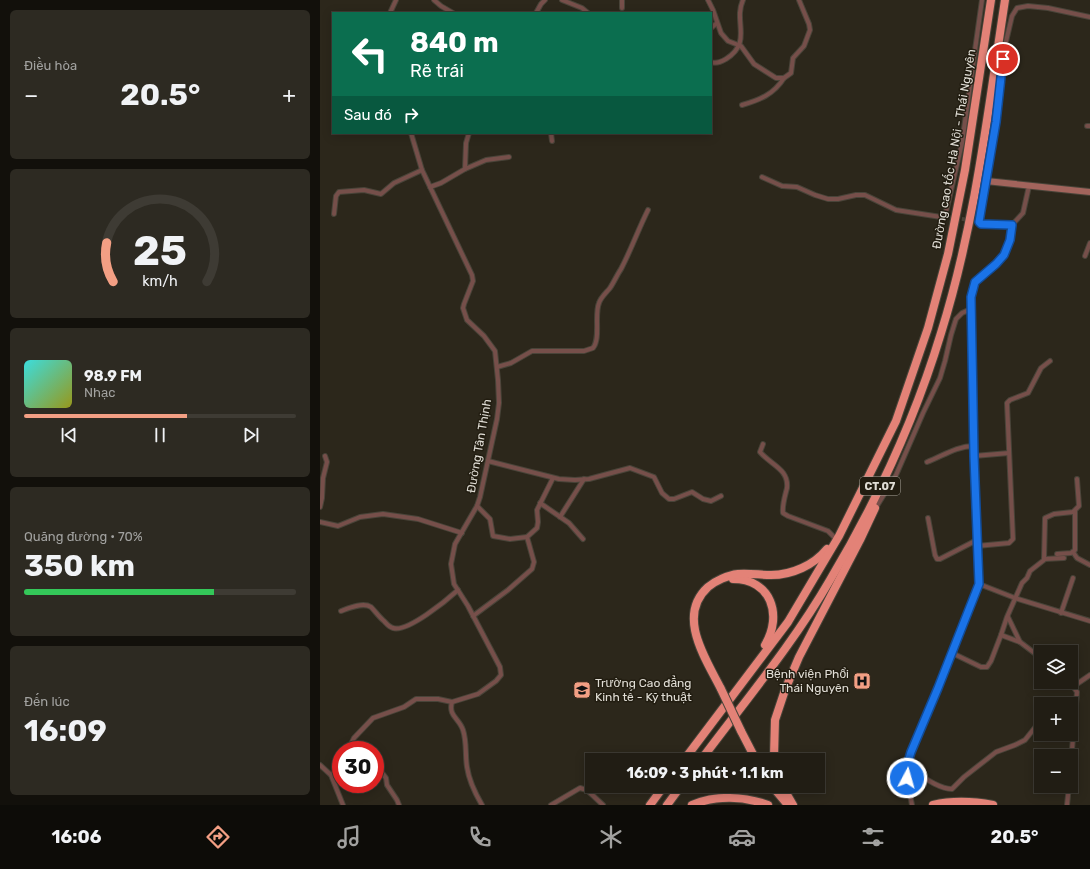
<!DOCTYPE html>
<html lang="vi">
<meta charset="utf-8">
<style>
body{margin:0;font-family:Rubik,sans-serif;background:#2d2a22;color:#f1f3f6;height:100vh;display:flex;flex-direction:column;font-size:15px;white-space:nowrap}
*{box-sizing:border-box;margin:0}
p{font-size:13px;color:#a2a2a0}
.icon{flex:none;width:22px;height:22px;fill:none;stroke:currentColor;stroke-width:2;stroke-linecap:round;stroke-linejoin:round}
.map{position:relative;flex:1;overflow:hidden}
.panel{display:flex;flex-direction:column;gap:10px;padding:10px;background:#12100b;width:320px}
.panel>*{flex:none}
.guide{position:absolute;left:12px;top:12px;width:380px;height:122px;border-radius:0px;box-shadow:0 2px 10px #0003,0 0 0 1px #3e3b34;background:#0b6e4f;color:#fff;overflow:hidden}
.fabs{position:absolute;left:714px;top:645px;display:grid;gap:8px}
.fabs a{display:grid;place-items:center;width:44px;height:44px;border-radius:0px;background:#211d14;box-shadow:0 2px 10px #0003,0 0 0 1px #3e3b34;font-size:20px}
.speed{position:absolute;left:12px;top:741px;display:flex;gap:8px;font-size:20px;font-weight:700;text-align:center}
.speed>*{display:grid;place-content:center;width:52px;height:52px;border-radius:50%;background:#211d14;box-shadow:0 2px 10px #0003,0 0 0 1px #3e3b34;line-height:1}
.speed .limit{border:6px solid #d22;background:#fff;color:#111}
.pin{position:absolute;display:grid;place-items:center;width:34px;height:34px;color:#fff;margin:-17px;border:2px solid #fff;border-radius:50%;box-shadow:0 1px 4px #0007}
.me{position:absolute;width:44px;margin:-22px;rotate:6deg;stroke-linejoin:round;filter:drop-shadow(0 0 3px #0008)}
.turn{display:flex;align-items:center;gap:14px;height:84px;padding:0 12px;font-size:18px}
.turn .icon{width:52px;height:52px;stroke-width:2.5}
.turn b{display:block;font-size:28px;line-height:34px}
.then{display:flex;align-items:center;height:38px;padding:0 12px;background:#0003;gap:8px;font-size:15px}
.big{font-size:30px;font-weight:700;line-height:1.1}
.panel .tile{flex:1;display:flex;flex-direction:column;justify-content:center;gap:6px;min-width:0;padding:0 14px;border-radius:6px;background:#2d2a22}
.panel .dial{align-items:center;gap:0}
.dial svg{height:104px;overflow:visible;fill:none;stroke:#3e3b34;stroke-width:7;stroke-linecap:round;text-anchor:middle}
.dial text{fill:#f1f3f6;stroke:none}
.song{display:flex;align-items:center;gap:12px}
.cover{width:48px;height:48px;border-radius:6px;background:linear-gradient(135deg,hsl(180 70% 55%),hsl(60 70% 35%))}
.played{height:4px;border-radius:2px;background:linear-gradient(90deg,#f39f84 60%,#3e3b34 60%)}
.keys{display:flex;justify-content:space-around;direction:ltr}
.heat{display:flex;justify-content:space-between;align-items:center;font-size:22px;direction:ltr}
.charge{height:6px;border-radius:3px;background:linear-gradient(90deg,#34c759 70%,#3e3b34 0)}
.trip{position:absolute;left:265px;top:753px;width:240px;height:40px;border-radius:0px;background:#211d14;box-shadow:0 2px 10px #0003,0 0 0 1px #3e3b34;font-weight:700;line-height:40px;text-align:center}
.dock{display:flex;height:64px;justify-content:space-around;align-items:center;background:#0d0c08;color:#a2a2a0}
.dock .icon{width:28px;height:28px}
.dock .selected{color:#f39f84}
.dock b{font-size:18px;color:#f1f3f6}
main{display:flex;flex:1;min-height:0}
.map>svg:first-child{display:block}
.lines{fill:none;stroke-linecap:round;stroke-linejoin:round}
.street-tunnel{stroke:#474237;stroke-width:4;stroke-dasharray:4 2;stroke-linecap:butt}
.street-casing{stroke:#494439;stroke-width:6}
.secondary-casing{stroke:#494439;stroke-width:8}
.highway-casing{stroke:#494439;stroke-width:10}
.street{stroke:#764f4a;stroke-width:4}
.secondary{stroke:#a2645c;stroke-width:6}
.highway{stroke:#e38277;stroke-width:8}
.highway-bridge-casing{stroke:#494439;stroke-width:10;stroke-linecap:butt}
.highway-bridge{stroke:#e38277;stroke-width:8}
.route-casing{stroke:#114b97;stroke-width:10}
.route{stroke:#1a73e8;stroke-width:7}
.labels{text-anchor:middle;dominant-baseline:central;stroke-width:3;stroke-linejoin:round;paint-order:stroke}
.shield{fill:#221d11;stroke:#a7a39a;stroke-width:1}
.shield-label{font-size:11px;font-weight:bold;fill:#e0ddd5}
.street-label{font-size:12px;fill:#e0ddd5;stroke:#221d11}
.poi-label{font-size:12px;fill:#e0ddd5;stroke:#221d11;text-anchor:end}
</style>
<main>
<section class="panel">
<div class="tile"><p>Điều hòa</p>
<div class="heat"><a>−</a><b class="big">20.5°</b><a>+</a></div>
</div>
<div class="tile dial"><svg viewBox="0 0 100 80">
<path d="M14 69A42 42 0 1 1 86 69"/>
<path d="M14 69A42 42 0 0 1 9 39" stroke="#f39f84"/>
<text x="50" y="56" font-size="32" font-weight="700">25</text>
<text x="50" y="72" font-size="11">km/h</text>
</svg></div>
<div class="tile">
<div class="song"><i class="cover"></i><div><b>98.9 FM</b><p>Nhạc</p></div></div>
<div class="played"></div>
<div class="keys"><svg class="icon" aria-label="previous" viewBox="0 0 24 24"><path d="M18 5L8 12l10 7zM5 5v14"/></svg><svg class="icon" aria-label="pause" viewBox="0 0 24 24"><path d="M8 5v14M16 5v14"/></svg><svg class="icon" aria-label="next" viewBox="0 0 24 24"><path d="M6 5l10 7-10 7zM19 5v14"/></svg></div>
</div>
<div class="tile"><p>Quãng đường · 70%</p><b class="big">350 km</b><div class="charge"></div></div>
<div class="tile"><p>Đến lúc</p><b class="big">16:09</b></div>
</section>
<div class="map">
<svg width="770" height="805" viewBox="0 0 770 805">
<rect width="100%" height="100%" fill="#2c271b"/>
<g class="lines">
<polyline class="street-tunnel" points="630,217 655,221"/>
<defs>
<g id="street">
<polyline points="114,0 121,6 133,13"/>
<polyline points="242,0 262,8 268,13"/>
<polyline points="388,0 393,10 401,33 408,41 421,46 434,64 456,78 464,78 471,73 473,58 484,46 490,30 489,24 479,0"/>
<polyline points="302,8 302,0"/>
<polyline points="70,13 76,0"/>
<polyline points="216,13 221,4 225,0"/>
<polyline points="391,28 397,23"/>
<path d="M391 62C396 64 401 62 406 59 433 42 413 22 423 0"/>
<path d="M422 105C440 100 454 94 464 78"/>
<polyline points="767,126 770,126"/>
<path d="M91 133 102 170 152 275 153 281 144 304 143 308 147 320 164 336 175 351 178 380 179 403 177 419 160 497 157 506 135 544 131 564 134 584 148 606 180 667 181 675 176 681 158 694 132 702C128 716 139 718 143 730 147 742 145 755 147 767 149 781 155 793 162 805"/>
<polyline points="231,133 232,141"/>
<polyline points="145,169 166,160 189,157"/>
<polyline points="442,177 462,186 477,187 495,195 508,199 518,199 536,195 545,195 576,210 621,217 625,216 642,143 662,0"/>
<polyline points="110,187 121,183 145,169 146,143 149,133"/>
<polyline points="14,214 16,196 19,192 44,190 61,194 74,183 102,170"/>
<polyline points="692,225 661,223 659,221 676,122 684,50 692,16 697,8 708,6 728,8 770,17"/>
<polyline points="765,256 770,243"/>
<path d="M177 367 191 363 212 351H264L273 348C281 338 274 315 279 303 281 297 286 293 290 288 294 282 297 275 301 269 311 250 318 230 328 210"/>
<path d="M443 444 440 452C451 465 469 469 467 488 465 496 462 505 463 513L468 516 508 531 514 537"/>
<polyline points="654,456 689,453"/>
<polyline points="168,461 239,479 255,480 269,479 310,468 334,477 342,493 349,499 354,499 372,492 383,499 391,501 401,496"/>
<path d="M607 462C623 456 636 446 654 446"/>
<polyline points="220,503 249,523 263,539"/>
<polyline points="157,506 170,519 173,536 190,539 207,537"/>
<polyline points="0,507 2,498 3,478 7,462 5,456"/>
<polyline points="555,509 576,475 603,413 620,378 625,361 631,335 636,319 642,313 651,309"/>
<polyline points="240,517 264,479"/>
<polyline points="608,518 615,555 617,559 620,559 657,540"/>
<polyline points="0,522 18,526 40,517 63,514 98,519 142,533"/>
<polyline points="657,546 689,543 693,539 687,403 690,400 708,393 721,368 730,361"/>
<polyline points="753,552 757,558 770,565"/>
<polyline points="737,554 751,553 755,550 755,511"/>
<polyline points="724,559 744,558"/>
<polyline points="659,584 695,598 770,621"/>
<path d="M21 611C29 608 43 602 51 607 55 611 59 617 64 621 66 623 69 627 73 628 87 633 127 600 138 590"/>
<polyline points="741,613 753,578"/>
<polyline points="153,616 188,590 212,569 214,562 207,537 217,528 218,522 217,510 233,478"/>
<polyline points="688,617 700,642"/>
<polyline points="632,653 661,667 667,667 671,661 681,635"/>
<polyline points="721,658 700,642 681,635 687,617 702,583 707,578 710,571 724,560 725,518 734,514 753,512 759,506 757,479"/>
<polyline points="750,682 757,692 751,761"/>
<polyline points="754,686 770,675"/>
<polyline points="28,750 34,738 53,718 84,707 96,699 118,699 132,702"/>
<polyline points="0,765 11,775 23,805"/>
<path d="M587 767C599 774 618 789 632 789L644 777 676 752 695 745 705 740 721 720"/>
<polyline points="55,771 63,774 66,778 67,785 77,800 79,805"/>
<polyline points="11,775 21,767"/>
<polyline points="498,786 499,787"/>
<polyline points="231,805 260,788 267,790 283,805"/>
<polyline points="592,805 587,778 589,760 659,584 654,456 651,309 651,297 654,283 682,258 686,253 690,240 692,225 703,213 709,186"/>
<polyline points="747,805 749,786"/>
</g>
<polyline id="secondary" points="666,181 770,192"/>
<g id="highway">
<path d="M413 579C451 579 463 615 445 645"/>
<path d="M401 689C386 659 356 616 388 587 395 581 408 575 418 574 429 573 440 575 451 575 472 575 494 565 507 549"/>
<polyline points="421,731 436,760"/>
<polyline points="364,760 468,622 519,536 576,421 608,328 628,254 645,170 671,0"/>
<path d="M381 760C425 701 473 644 510 580 556 503 595 419 621 333 655 225 668 111 685 0"/>
<polyline points="456,760 454,756 455,720 465,690 479,657 540,540 555,508"/>
<polyline points="452,786 468,805"/>
<polyline points="462,786 473,805"/>
<polyline points="330,805 344,786"/>
<polyline points="347,805 361,786"/>
<path d="M372 805C396 795 424 796 448 805"/>
<path d="M613 805C634 800 652 801 673 805"/>
</g>
</defs>
<use href="#street" class="street-casing"/>
<use href="#secondary" class="secondary-casing"/>
<use href="#highway" class="highway-casing"/>
<use href="#street" class="street"/>
<use href="#secondary" class="secondary"/>
<use href="#highway" class="highway"/>
<defs>
<polyline id="highway-bridge" points="401,689 421,731"/>
</defs>
<use href="#highway-bridge" class="highway-bridge-casing"/>
<use href="#highway-bridge" class="highway-bridge"/>
</g>
<g class="lines">
<defs>
<polyline id="route" points="587,778 587,765 591,752 618,688 659,584 654,456 651,297 655,282 676,264 684,255 690,240 692,225 661,224 659,222 676,122 683,59"/>
</defs>
<use href="#route" class="route-casing"/>
<use href="#route" class="route"/>
</g>
<defs>
<symbol id="hospital-square" viewBox="-11 -11 22 22"><rect x="-9" y="-9" width="18" height="18" rx="4" fill="#f39f84" stroke="#221d11"/><path d="M-5-5h3v3.5h4V-5h3V5h-3V1.5h-4V5h-3Z" fill="#111"/></symbol>
<symbol id="university-square" viewBox="-11 -11 22 22"><rect x="-9" y="-9" width="18" height="18" rx="4" fill="#f39f84" stroke="#221d11"/><path d="M0-5L7-2L0 1L-7-2ZM-4 1L0 2.5L4 1V4Q0 6-4 4Z" fill="#111"/></symbol>
</defs>
<g fill-rule="evenodd">
<use href="#hospital-square" x="532" y="671" width="20" height="20"/>
<use href="#university-square" x="252" y="680" width="20" height="20"/>
</g>
<g class="labels">
<rect class="shield" x="540" y="477" width="40" height="18" rx="3"/>
<g class="shield-label">
<text x="560" y="486">CT.07</text>
</g>
<g class="street-label">
<text transform="translate(634 149) rotate(-80)">Đường cao tốc Hà Nội - Thái Nguyên</text>
<text transform="translate(159 446) rotate(-80)">Đường Tân Thịnh</text>
</g>
<g class="poi-label">
<text x="529" y="674">Bệnh viện Phổi<tspan x="529" dy="14">Thái Nguyên</tspan></text>
<text x="275" y="683" text-anchor="start">Trường Cao đẳng<tspan x="275" dy="14">Kinh tế - Kỹ thuật</tspan></text>
</g>
</g>
</svg>
<div class="fabs">
<a><svg class="icon" aria-label="layers" viewBox="0 0 24 24"><path d="M12 4l9 5-9 5-9-5zM3 14l9 5 9-5"/></svg></a>
<a>+</a>
<a>−</a>
</div>
<div class="speed"><div class="limit">30</div></div>
<div class="pin" style="left:683px;top:59px;background:#d93025"><svg class="icon" aria-label="arrive" viewBox="0 0 24 24"><path d="M6 21V4h12l-3 4 3 4H6"/></svg></div>
<svg class="me" style="left:587px;top:778px" viewBox="-20 -20 40 40"><circle r="17" fill="#1a73e8" stroke="#fff" stroke-width="3"/><path d="M0-11L8 9 0 5-8 9z" fill="#fff"/></svg>
<div class="trip">16:09 · 3 phút · 1.1 km</div>
<div class="guide">
<div class="turn"><svg class="icon" aria-label="left" viewBox="0 0 24 24"><path d="M17 20v-9H6M10 6l-5 5 5 5"/></svg><div><b>840 m</b>Rẽ trái</div></div>
<div class="then">Sau đó<svg class="icon" aria-label="right" viewBox="0 0 24 24"><path d="M7 20v-9h11M14 6l5 5-5 5"/></svg></div>
</div>
</div>
</main>
<nav class="dock">
<b>16:06</b>
<svg class="icon selected" aria-label="directions" viewBox="0 0 24 24"><path d="M12 3l9 9-9 9-9-9zM9 14v-3h6M13 9l2 2-2 2"/></svg>
<svg class="icon" aria-label="music" viewBox="0 0 24 24"><path d="M9 18V5l10-2v13"/><circle cx="6" cy="18" r="3"/><circle cx="16" cy="16" r="3"/></svg>
<svg class="icon" aria-label="phone" viewBox="0 0 24 24"><path d="M5 4h4l2 5-3 2q2 4 5 5l2-3 5 2v4C11 20 4 13 5 4z"/></svg>
<svg class="icon" aria-label="climate" viewBox="0 0 24 24"><path d="M12 3v18M4 7l16 10M4 17L20 7"/></svg>
<svg class="icon" aria-label="car" viewBox="0 0 24 24"><path d="M5 17H2v-5l4-1 3-4h7l3 4 3 1v5h-3M9 17h6M6 11h13"/><circle cx="7" cy="17" r="2"/><circle cx="17" cy="17" r="2"/></svg>
<svg class="icon" aria-label="filters" viewBox="0 0 24 24"><path d="M4 7h16M4 17h16"/><circle cx="9" cy="7" r="2"/><circle cx="15" cy="17" r="2"/></svg>
<b>20.5°</b>
</nav>
